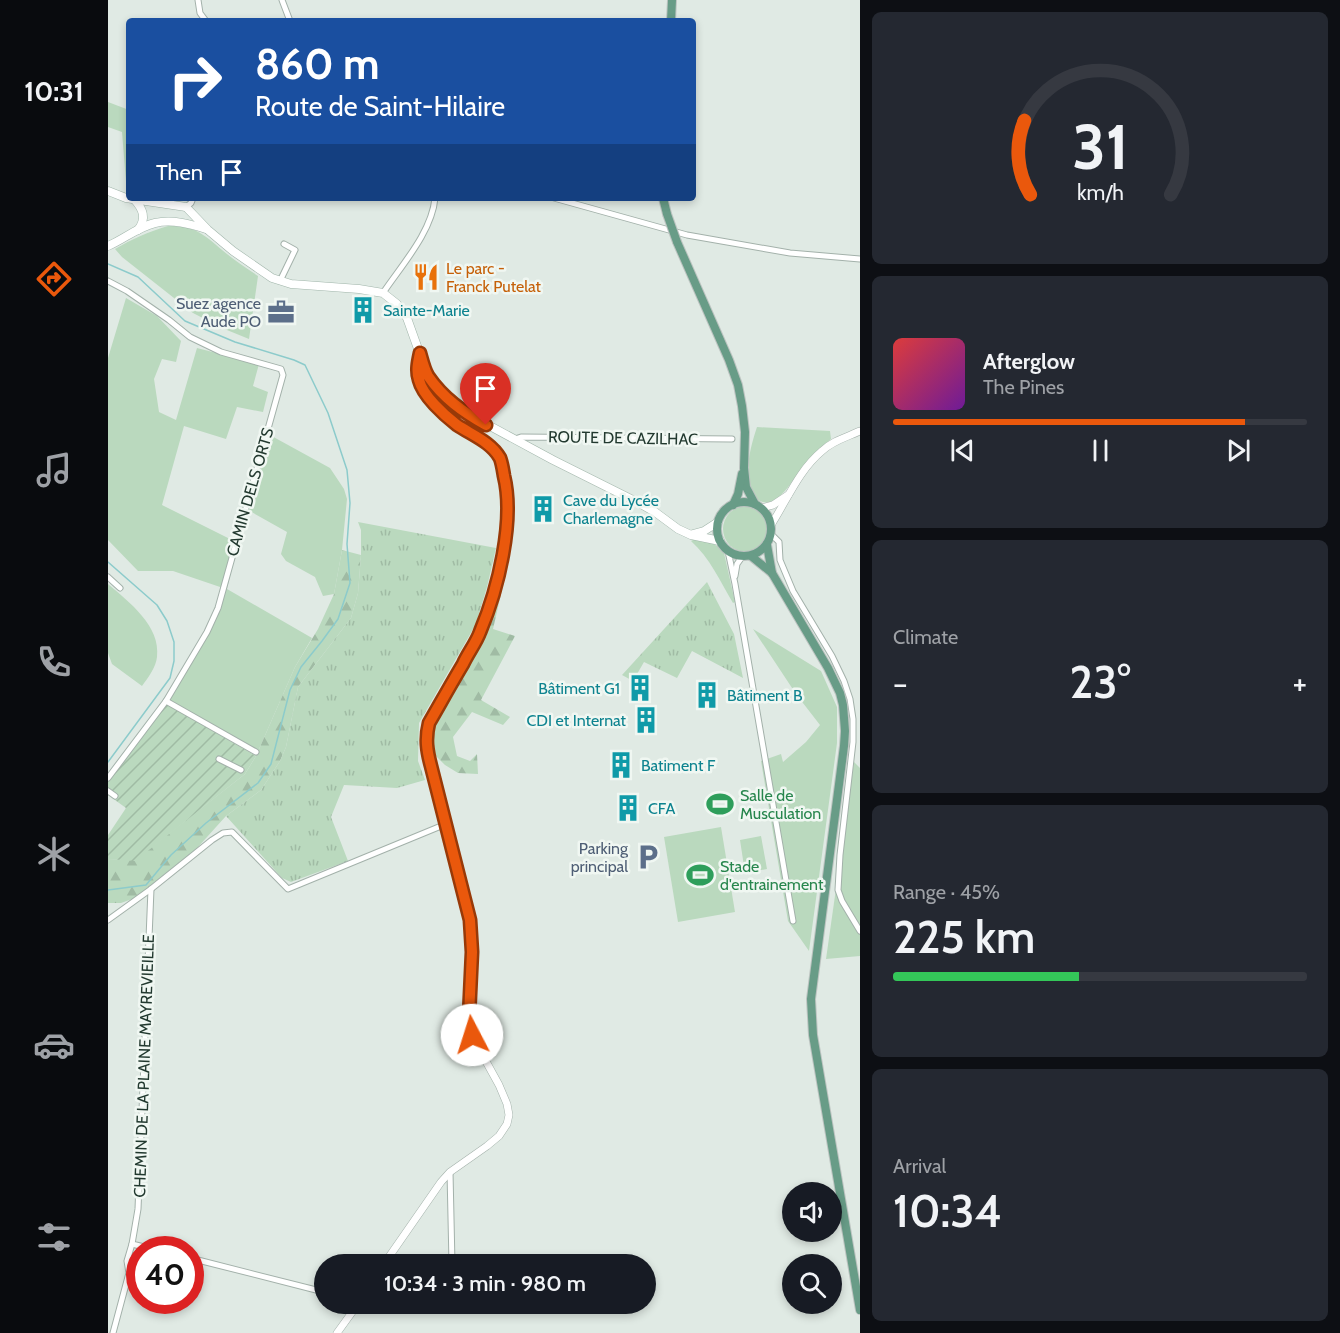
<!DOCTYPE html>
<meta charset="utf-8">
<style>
body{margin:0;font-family:Cabin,sans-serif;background:#242831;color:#f1f3f6;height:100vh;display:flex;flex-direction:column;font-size:22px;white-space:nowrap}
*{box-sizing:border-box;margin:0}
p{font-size:20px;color:#9ea1a6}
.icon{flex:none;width:33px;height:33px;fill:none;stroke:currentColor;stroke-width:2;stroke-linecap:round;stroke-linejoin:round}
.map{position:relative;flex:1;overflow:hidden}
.details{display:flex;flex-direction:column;gap:12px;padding:12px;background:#0d0f14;width:480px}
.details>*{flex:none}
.banner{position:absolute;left:18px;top:18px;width:570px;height:183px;border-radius:6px;box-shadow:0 3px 9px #0003;background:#1a4fa0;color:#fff;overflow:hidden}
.tools{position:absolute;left:674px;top:1182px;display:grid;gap:12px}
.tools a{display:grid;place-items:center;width:60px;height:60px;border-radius:50%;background:#171b24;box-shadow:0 3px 9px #0003;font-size:30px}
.speed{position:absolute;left:18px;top:1236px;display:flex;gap:12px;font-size:30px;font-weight:700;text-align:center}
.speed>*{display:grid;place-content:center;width:78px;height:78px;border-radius:50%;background:#171b24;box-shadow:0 3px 9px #0003;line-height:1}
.speed .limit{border:9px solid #d22;background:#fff;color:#111}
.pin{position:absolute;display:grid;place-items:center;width:51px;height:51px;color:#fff;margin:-62px -26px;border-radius:50% 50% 50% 0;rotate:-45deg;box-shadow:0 0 6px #0007}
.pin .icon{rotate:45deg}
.me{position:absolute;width:66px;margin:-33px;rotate:355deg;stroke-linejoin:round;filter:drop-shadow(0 0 4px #0008)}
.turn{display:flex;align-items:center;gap:21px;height:126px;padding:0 30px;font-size:27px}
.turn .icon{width:78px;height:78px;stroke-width:2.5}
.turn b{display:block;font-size:42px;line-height:51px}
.then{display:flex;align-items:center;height:57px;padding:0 30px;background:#0003;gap:12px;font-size:22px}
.big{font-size:45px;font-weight:600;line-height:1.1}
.details .widget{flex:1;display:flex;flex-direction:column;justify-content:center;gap:9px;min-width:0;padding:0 21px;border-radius:9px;background:#242831}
.details .dial{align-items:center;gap:0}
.dial svg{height:156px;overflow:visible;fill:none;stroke:#363941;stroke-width:7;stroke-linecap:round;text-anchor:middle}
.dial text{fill:#f1f3f6;stroke:none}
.song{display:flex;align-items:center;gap:18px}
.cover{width:72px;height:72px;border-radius:9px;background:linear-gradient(135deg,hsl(0 70% 55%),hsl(280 70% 35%))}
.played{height:6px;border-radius:3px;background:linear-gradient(90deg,#ea580c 85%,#363941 85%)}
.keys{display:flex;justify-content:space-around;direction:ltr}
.heat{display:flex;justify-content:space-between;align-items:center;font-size:33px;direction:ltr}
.charge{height:9px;border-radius:4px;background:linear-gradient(90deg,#34c759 45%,#363941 0)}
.trip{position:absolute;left:206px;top:1254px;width:342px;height:60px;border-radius:30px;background:#171b24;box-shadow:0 3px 9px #0003;font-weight:600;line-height:60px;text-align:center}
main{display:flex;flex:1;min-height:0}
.dock{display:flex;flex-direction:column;width:108px;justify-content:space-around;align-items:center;background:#090b0e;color:#9ea1a6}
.dock .icon{width:42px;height:42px}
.dock .active{color:#ea580c}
.dock b{font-size:27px;color:#f1f3f6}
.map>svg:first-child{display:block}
.grass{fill:#bad9be}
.forest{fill:url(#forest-firs)}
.park{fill:url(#park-tufts)}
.garden{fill:url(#garden-furrows)}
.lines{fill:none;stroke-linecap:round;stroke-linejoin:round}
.stream{stroke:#8ccbcb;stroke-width:1.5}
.minor-casing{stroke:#a3b1aa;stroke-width:7}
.tertiary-casing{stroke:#a3b1aa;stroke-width:8}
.secondary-casing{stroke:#a0b5aa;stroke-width:9}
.primary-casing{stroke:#bdc4c1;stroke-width:10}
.minor{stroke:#fff;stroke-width:5}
.tertiary{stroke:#fff;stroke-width:7}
.secondary{stroke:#fff;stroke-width:8}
.primary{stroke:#689c87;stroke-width:8}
.primary-bridge-casing{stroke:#bdc4c1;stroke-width:10;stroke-linecap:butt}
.primary-bridge{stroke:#689c87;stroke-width:8}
.route-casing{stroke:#983908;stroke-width:15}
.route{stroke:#ea580c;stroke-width:10}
.labels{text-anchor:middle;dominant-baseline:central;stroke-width:5;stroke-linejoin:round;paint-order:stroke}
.food-label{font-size:16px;fill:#c56008;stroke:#f0f7f2;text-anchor:start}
.service-label{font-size:16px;fill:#4e5e75;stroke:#f0f7f2;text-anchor:end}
.culture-label{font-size:16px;fill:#0d838f;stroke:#f0f7f2;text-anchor:start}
.street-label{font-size:16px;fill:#22392f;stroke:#f0f7f2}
.leisure-label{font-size:16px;fill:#27864d;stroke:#f0f7f2;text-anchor:start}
</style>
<main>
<nav class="dock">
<b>10:31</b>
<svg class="icon active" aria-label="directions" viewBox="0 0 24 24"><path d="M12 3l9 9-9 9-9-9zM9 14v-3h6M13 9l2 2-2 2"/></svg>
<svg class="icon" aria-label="music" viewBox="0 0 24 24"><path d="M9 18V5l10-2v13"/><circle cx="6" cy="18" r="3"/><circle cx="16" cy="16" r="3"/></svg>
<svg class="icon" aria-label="phone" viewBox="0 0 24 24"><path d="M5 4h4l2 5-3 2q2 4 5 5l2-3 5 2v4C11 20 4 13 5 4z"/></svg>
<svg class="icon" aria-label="climate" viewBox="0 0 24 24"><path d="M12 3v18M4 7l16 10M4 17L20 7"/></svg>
<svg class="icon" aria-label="car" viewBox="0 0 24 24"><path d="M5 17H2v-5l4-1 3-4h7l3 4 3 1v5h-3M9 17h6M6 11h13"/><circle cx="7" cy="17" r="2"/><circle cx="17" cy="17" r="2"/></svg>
<svg class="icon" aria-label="filters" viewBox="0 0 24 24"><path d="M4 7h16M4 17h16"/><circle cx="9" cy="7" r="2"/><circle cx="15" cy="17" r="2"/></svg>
</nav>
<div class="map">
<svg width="752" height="1333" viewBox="0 0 752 1333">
<defs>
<pattern id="forest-firs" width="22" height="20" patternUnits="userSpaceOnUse" patternTransform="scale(1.5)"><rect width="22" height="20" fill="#bad9be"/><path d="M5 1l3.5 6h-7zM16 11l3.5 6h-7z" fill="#a0bba4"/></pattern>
<pattern id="park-tufts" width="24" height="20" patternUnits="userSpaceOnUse" patternTransform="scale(1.5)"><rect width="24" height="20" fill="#bad9be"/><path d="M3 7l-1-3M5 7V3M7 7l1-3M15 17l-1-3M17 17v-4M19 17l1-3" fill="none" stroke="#a0bba4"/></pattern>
<pattern id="garden-furrows" width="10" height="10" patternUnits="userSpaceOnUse" patternTransform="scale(1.5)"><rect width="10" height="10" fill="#bad9be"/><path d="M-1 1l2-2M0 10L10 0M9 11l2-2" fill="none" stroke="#a0bba4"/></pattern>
</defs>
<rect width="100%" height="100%" fill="#e0eae4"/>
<g class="grass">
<polygon points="0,102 21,110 21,195 19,194 14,132 0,127"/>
<path d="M60 226C90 226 97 236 119 254 129 262 140 269 150 276L141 339 114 328 85 313 14 257 7 249C24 239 40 232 60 226Z"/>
<polygon points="18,298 49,316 73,341 68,362 54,359 46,379 51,412 68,420 89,348 151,364 145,386 160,392 155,412 129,407 118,439 76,426 54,505 130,543 119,589 204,638 187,667 148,756 59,704 118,589 65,571 30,571 0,540 0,358"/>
<path d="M649 427 722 431 723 439C712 448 702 458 693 469 686 479 679 490 670 498 665 502 658 504 652 501 630 489 643 445 649 427Z"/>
<polygon points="160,434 222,468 236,489 239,499 234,550 226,594 215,596 207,577 178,561 173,554 179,532 140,510"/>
<circle cx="638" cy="529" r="23"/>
<path d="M587 539C599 542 608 542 616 553L627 602 625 603C612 581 602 558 583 541Z"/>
<path d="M0 584C21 602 53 626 49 657 48 667 40 678 34 686L4 664 0 653Z"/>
<polygon points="645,629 713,671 729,707 729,743 701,951 680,921 653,761 673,754 675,762 698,742 712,725 688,694"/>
<polygon points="746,762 752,768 752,956 718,959"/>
<polygon points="613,827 627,912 570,922 556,837"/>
<polygon points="653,836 659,869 637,873 632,840"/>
</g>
<g class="forest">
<polygon points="234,550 253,555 250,593 243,618 190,687 178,747 172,761 153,790 118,816 71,868 38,894 13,903 0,903 0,859 27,860 137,774 148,756 187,667 210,629 226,594"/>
<polygon points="393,562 400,564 385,629 407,636 373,700 402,717 395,725 364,712 345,737 349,756 362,761 369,754 370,774 350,773 337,765 326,754 326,724 347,677 372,634"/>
</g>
<g class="park">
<polygon points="250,522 388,548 379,587 368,624 311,723 310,761 317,780 289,788 236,785 223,817 240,861 183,882 174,878 118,816 153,790 172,761 178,747 190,687 243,618 250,593 253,555 253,530"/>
<polygon points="599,582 626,634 635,678 584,651 569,678 536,662 525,681 514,675"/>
</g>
<polygon class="garden" points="59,704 148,756 137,774 27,861 0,859 0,835 18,808 0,795 0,781"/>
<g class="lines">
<g class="stream">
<polyline points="0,264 30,277 77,321 127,342 186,360 197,365 220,413 239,470 242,503 239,544 242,583 230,619 214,641 193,667 182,690 163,764 150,783 98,823 63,855 38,885 0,890"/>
<polyline points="0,562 49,605 59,621 66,642 66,661 62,678 0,762"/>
</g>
<defs>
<g id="minor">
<polyline points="90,0 92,13 98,21"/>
<polyline points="174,0 182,21"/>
<polyline points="446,198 579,235 682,253 752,259"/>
<polyline points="78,207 83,203 85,198"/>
<polyline points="0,281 19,291 61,320 82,337 113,352 173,369 175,375 110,608 99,632 58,701 0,778"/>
<polyline points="172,281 187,250 176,244"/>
<path d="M275 293C293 266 324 232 327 198"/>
<polyline points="407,439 413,437 624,439"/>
<polyline points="663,534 671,542 672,560 685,591 724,656 736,681 742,699 745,719 745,742 732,855 730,890 734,901 752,931"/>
<polyline points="620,551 627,584 685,921"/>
<polyline points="627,576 629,564 634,557"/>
<polyline points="0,577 12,588"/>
<polyline points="58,701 148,752"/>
<polyline points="111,759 133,770"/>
<polyline points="0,791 7,796"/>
<polyline points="43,889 30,1209 24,1244 48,1250"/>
<polyline points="0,920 43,889 104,840 115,833 124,832 180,889 338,824"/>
<polyline points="342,1172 344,1264"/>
<polyline points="82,1258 216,1292"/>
<polyline points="5,1333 21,1273 19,1261 24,1244"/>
</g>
<g id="tertiary">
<polyline points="653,508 665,505 680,495"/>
<path d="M663 525C679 500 691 470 714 451 724 441 739 437 752 431"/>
<path d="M276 1264 333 1182 342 1172 379 1146 391 1136 399 1124 401 1115 399 1104 391 1085 364 1036 361 1015 364 952 362 920 319 747V733L321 723C332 704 343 684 355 664 361 653 368 643 372 632 390 589 407 521 397 476 395 470 394 463 392 458 384 445 370 437 357 429 341 419 316 399 311 380 308 371 310 362 312 353"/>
<polyline points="229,1333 250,1304"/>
</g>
<g id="secondary">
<polyline points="0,191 18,198 78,207"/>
<path d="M26 199C35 209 39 218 30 230"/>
<polyline points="78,207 100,230 125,251 164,278 183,284 251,289 275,293 289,304 299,318 319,374 340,400 358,413 445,460 531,503 547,512 570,529 583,535 612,541"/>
<path d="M0 246C16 239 30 227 47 223 64 219 82 224 98 229"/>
<polyline points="585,534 596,531 610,522"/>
</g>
<g id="primary">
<polyline points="563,21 564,0"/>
<polyline points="555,198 559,214"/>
<polyline points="569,242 621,360 630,385 634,406 637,432 636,468 638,487 647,504"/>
<circle cx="636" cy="529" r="27"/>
<polyline points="625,505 630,494 634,474"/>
<polyline points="659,545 664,573"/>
<polyline points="643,556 664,573 720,668 732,693 735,705 737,731 736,746 703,999 705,1035 752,1310"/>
</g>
</defs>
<use href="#minor" class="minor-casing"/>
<use href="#tertiary" class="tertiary-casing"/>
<use href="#secondary" class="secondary-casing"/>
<use href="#primary" class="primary-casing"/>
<use href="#minor" class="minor"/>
<use href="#tertiary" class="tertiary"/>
<use href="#secondary" class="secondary"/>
<use href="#primary" class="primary"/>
<defs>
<polyline id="primary-bridge" points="559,214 569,242"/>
</defs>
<use href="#primary-bridge" class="primary-bridge-casing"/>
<use href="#primary-bridge" class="primary-bridge"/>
</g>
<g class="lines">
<defs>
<path id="route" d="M364 1035 361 1016 364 952 362 920 323 766C319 751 317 739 321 723 332 704 343 684 355 664 360 653 368 643 372 632 390 589 407 521 396 476 395 470 394 463 392 458 383 442 364 435 349 425 336 415 315 396 311 380 308 371 310 362 312 353 314 360 316 369 320 376 335 398 355 412 378 425"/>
</defs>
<use href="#route" class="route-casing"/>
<use href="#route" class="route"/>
</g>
<defs>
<symbol id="restaurant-bare" viewBox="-9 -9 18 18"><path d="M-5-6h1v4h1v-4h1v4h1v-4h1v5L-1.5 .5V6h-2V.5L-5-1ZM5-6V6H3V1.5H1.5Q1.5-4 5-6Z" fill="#e8710a" stroke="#f0f7f2" stroke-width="2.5" paint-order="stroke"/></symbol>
<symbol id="building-bare" viewBox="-9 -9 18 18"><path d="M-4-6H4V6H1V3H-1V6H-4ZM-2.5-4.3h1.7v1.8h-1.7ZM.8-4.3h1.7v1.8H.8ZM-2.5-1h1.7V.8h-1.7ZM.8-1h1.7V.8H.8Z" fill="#0f9aa8" stroke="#f0f7f2" stroke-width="2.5" paint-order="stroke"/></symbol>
<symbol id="office-bare" viewBox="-9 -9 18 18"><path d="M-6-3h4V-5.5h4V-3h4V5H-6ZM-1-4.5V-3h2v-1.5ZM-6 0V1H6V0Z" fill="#5c6f8a" stroke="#f0f7f2" stroke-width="2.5" paint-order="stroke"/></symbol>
<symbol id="stadium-bare" viewBox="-9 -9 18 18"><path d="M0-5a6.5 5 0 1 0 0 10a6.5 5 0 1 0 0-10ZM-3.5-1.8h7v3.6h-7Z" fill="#2e9e5b" stroke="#f0f7f2" stroke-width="2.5" paint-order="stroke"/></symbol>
<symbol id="parking-bare" viewBox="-9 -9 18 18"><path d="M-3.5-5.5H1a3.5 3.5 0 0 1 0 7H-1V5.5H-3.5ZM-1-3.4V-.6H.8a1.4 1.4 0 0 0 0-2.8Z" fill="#5c6f8a" stroke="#f0f7f2" stroke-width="2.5" paint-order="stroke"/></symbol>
</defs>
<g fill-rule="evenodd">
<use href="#restaurant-bare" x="299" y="258" width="38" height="38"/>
<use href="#building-bare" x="236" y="291" width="38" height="38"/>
<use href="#office-bare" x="154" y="293" width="38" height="38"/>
<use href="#building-bare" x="416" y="490" width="38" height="38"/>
<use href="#building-bare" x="513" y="669" width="38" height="38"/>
<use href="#building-bare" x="580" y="676" width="38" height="38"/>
<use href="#building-bare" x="519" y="701" width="38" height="38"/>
<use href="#building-bare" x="494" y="746" width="38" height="38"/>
<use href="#stadium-bare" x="593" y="785" width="38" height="38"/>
<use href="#building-bare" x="501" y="789" width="38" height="38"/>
<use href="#parking-bare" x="521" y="838" width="38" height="38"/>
<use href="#stadium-bare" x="573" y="856" width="38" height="38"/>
</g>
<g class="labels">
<g class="food-label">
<text x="338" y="268">Le parc -<tspan x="338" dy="18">Franck Putelat</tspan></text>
</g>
<g class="service-label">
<text x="153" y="303">Suez agence<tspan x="153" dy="18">Aude PO</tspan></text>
<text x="520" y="848">Parking<tspan x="520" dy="18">principal</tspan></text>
</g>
<g class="culture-label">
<text x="275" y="310">Sainte-Marie</text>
<text x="455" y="500">Cave du Lycée<tspan x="455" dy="18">Charlemagne</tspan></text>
<text x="512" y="688" text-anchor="end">Bâtiment G1</text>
<text x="619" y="695">Bâtiment B</text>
<text x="518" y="720" text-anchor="end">CDI et Internat</text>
<text x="533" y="765">Batiment F</text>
<text x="540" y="808">CFA</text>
</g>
<g class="street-label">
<text transform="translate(515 438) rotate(1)">ROUTE DE CAZILHAC</text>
<text transform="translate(142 492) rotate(-74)">CAMIN DELS ORTS</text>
<text transform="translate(36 1066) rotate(-88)">CHEMIN DE LA PLAINE MAYREVIEILLE</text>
</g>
<g class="leisure-label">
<text x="632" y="795">Salle de<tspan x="632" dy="18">Musculation</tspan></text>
<text x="612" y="866">Stade<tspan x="612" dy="18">d'entrainement</tspan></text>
</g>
</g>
</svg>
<div class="tools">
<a><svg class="icon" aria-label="sound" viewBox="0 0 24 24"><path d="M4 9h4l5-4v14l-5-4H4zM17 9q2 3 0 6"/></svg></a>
<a><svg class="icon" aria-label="search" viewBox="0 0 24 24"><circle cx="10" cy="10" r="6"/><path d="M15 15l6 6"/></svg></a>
</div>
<div class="speed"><div class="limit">40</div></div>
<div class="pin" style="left:378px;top:425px;background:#d93025"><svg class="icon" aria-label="arrive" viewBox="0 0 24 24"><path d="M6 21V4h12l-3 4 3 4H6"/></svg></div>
<svg class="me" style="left:364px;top:1035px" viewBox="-20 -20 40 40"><circle r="19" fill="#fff"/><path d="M0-13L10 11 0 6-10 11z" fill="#ea580c"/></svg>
<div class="trip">10:34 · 3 min · 980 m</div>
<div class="banner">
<div class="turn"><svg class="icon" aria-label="right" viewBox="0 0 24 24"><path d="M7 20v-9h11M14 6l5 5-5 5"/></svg><div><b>860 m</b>Route de Saint-Hilaire</div></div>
<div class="then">Then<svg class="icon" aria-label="arrive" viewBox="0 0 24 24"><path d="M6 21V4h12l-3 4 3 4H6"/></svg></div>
</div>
</div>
<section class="details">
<div class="widget dial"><svg viewBox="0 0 100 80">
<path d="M14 69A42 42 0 1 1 86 69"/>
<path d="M14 69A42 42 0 0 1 11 31" stroke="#ea580c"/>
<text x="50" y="56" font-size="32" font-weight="700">31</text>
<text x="50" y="72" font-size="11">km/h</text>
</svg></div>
<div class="widget">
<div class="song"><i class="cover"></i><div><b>Afterglow</b><p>The Pines</p></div></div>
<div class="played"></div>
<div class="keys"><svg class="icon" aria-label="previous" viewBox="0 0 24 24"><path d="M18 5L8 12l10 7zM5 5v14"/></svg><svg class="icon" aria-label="pause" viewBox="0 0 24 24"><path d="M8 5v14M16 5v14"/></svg><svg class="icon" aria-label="next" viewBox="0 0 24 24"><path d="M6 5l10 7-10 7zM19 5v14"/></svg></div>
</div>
<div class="widget"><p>Climate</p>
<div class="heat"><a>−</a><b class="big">23°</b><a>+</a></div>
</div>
<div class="widget"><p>Range · 45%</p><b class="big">225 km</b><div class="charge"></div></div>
<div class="widget"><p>Arrival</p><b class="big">10:34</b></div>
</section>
</main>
